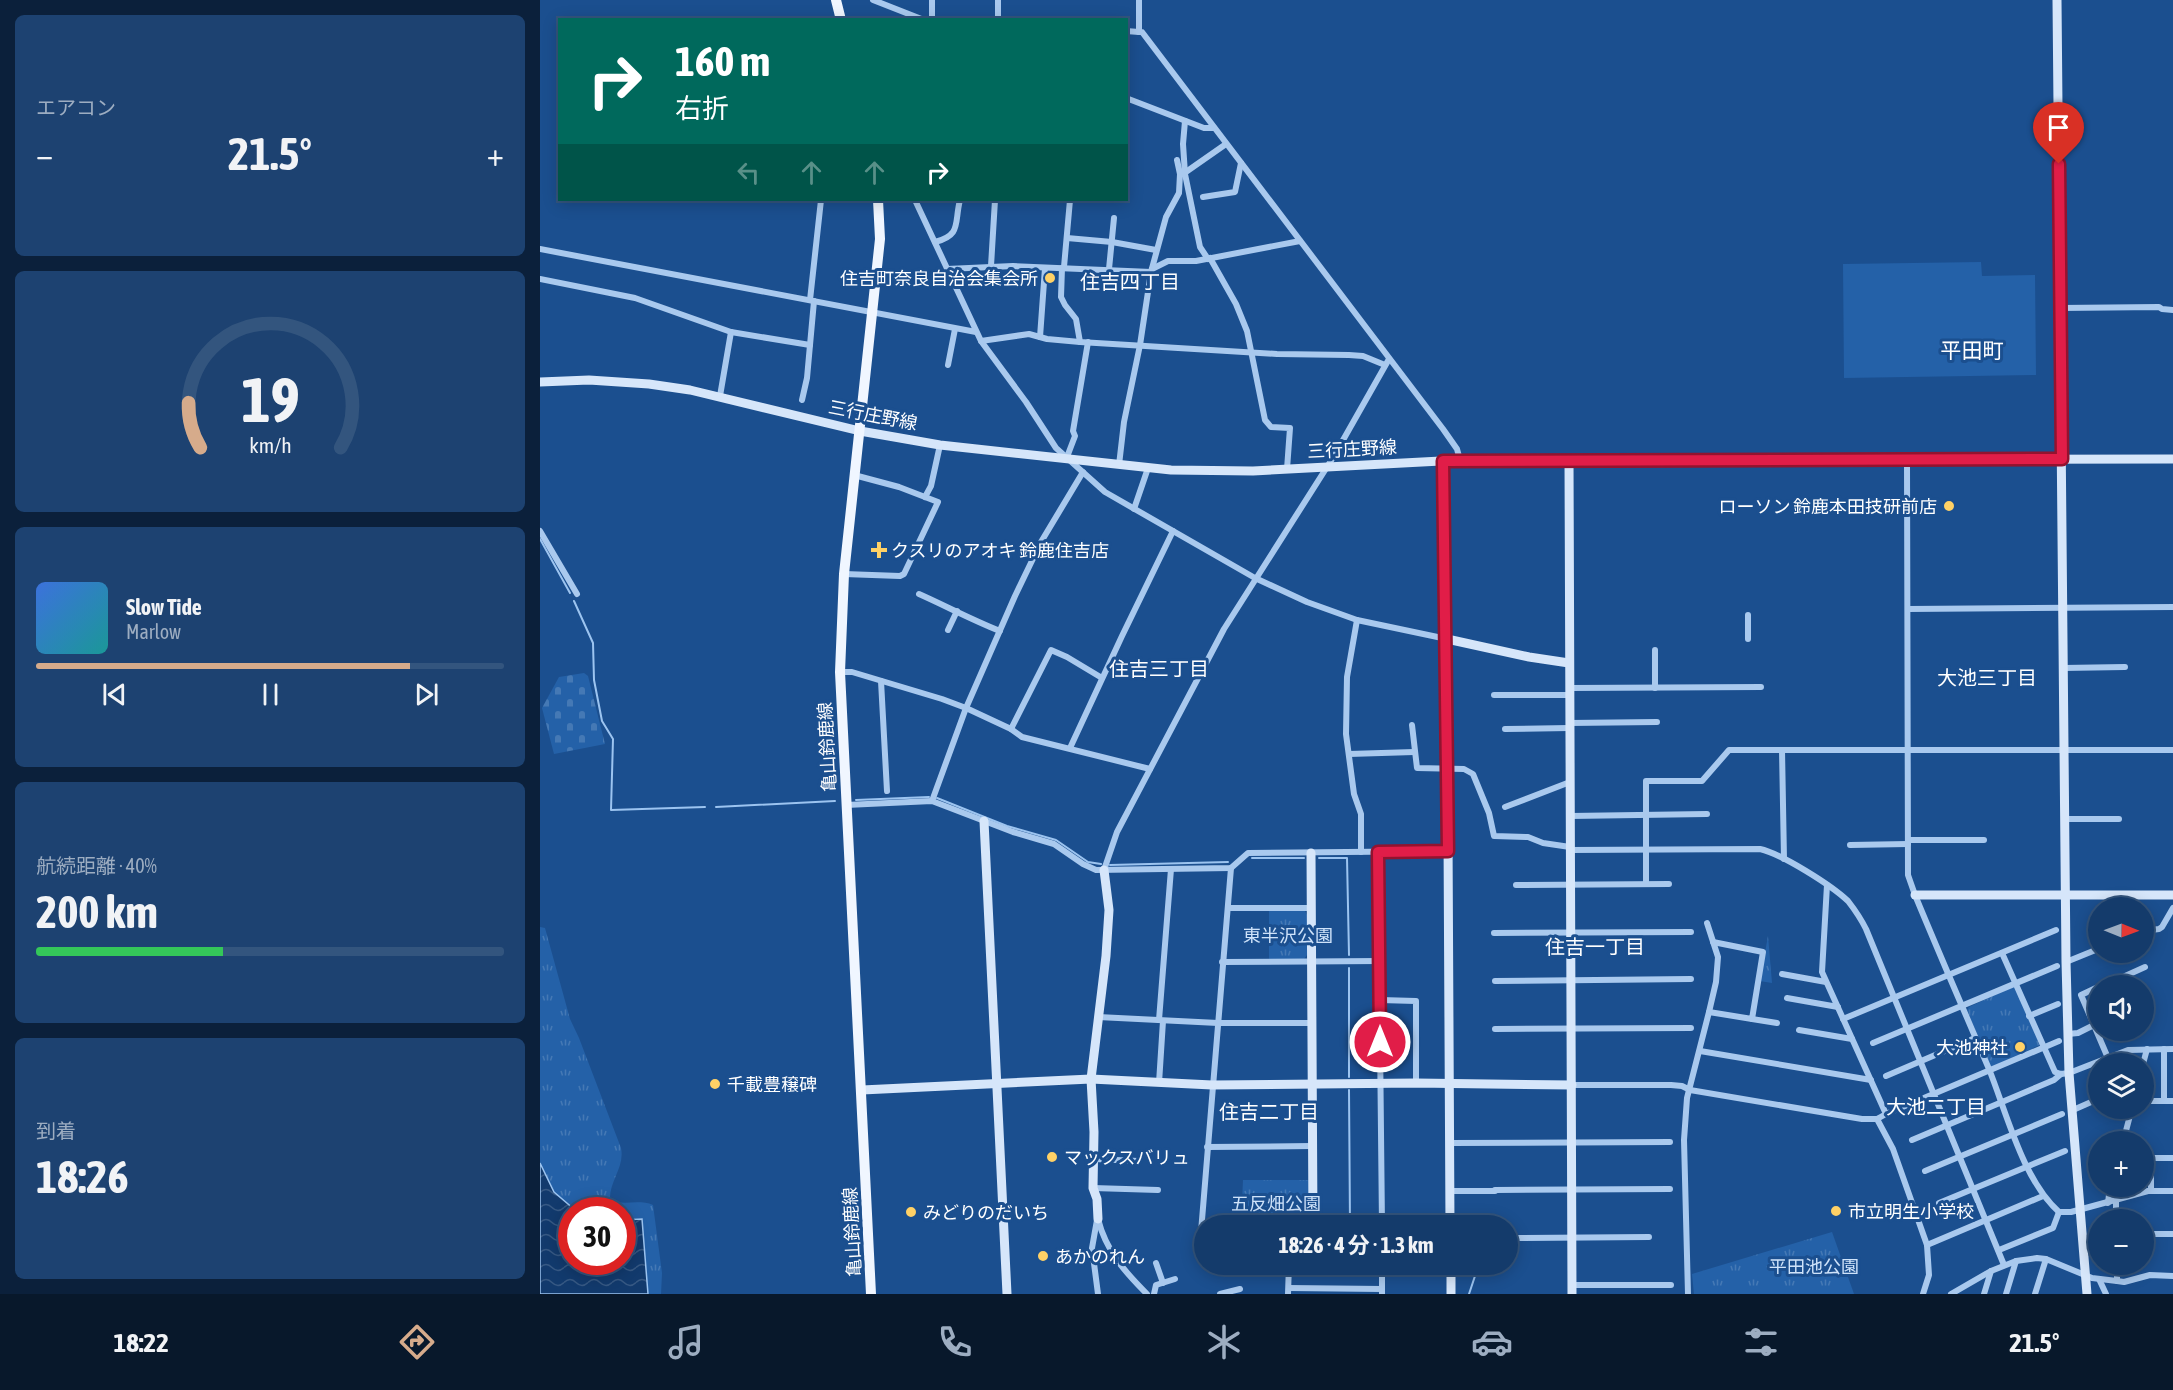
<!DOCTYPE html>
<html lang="ja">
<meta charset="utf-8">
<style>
body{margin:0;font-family:"Asap Condensed","Noto Sans JP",sans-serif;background:#1d4271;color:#f1f3f6;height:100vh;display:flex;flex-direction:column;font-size:22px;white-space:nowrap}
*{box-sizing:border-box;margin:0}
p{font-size:20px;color:#9dadc1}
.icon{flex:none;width:33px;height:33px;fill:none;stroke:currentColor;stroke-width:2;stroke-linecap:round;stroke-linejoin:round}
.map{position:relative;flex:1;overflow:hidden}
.side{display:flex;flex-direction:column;gap:15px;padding:15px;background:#0b203b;width:540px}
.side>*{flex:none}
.guide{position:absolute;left:18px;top:18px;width:570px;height:183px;border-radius:0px;box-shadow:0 3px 15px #0003,0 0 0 2px #33557e;background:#00695c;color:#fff;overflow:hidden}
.needle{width:39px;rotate:91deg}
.controls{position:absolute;left:1548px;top:897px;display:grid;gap:12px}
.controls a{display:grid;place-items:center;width:66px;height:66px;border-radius:50%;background:#143b6b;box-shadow:0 3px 15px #0003,0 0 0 2px #33557e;font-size:30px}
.speed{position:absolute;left:18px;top:1197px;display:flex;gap:12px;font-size:30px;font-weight:700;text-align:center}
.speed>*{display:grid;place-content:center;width:78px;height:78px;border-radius:50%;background:#143b6b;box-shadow:0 3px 15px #0003,0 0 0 2px #33557e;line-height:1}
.speed .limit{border:9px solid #d22;background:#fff;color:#111}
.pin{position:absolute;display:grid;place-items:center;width:51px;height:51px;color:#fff;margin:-62px -26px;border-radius:50% 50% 50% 0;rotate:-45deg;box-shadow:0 0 6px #0007}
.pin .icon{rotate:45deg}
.me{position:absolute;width:66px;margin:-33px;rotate:0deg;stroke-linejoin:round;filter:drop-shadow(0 0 4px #0008)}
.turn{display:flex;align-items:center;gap:21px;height:126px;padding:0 18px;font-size:27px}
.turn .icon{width:78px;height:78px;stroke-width:2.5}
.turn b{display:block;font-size:42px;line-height:51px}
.lanes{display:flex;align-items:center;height:57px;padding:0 18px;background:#0003;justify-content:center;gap:30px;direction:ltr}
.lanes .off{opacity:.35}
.big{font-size:45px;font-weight:700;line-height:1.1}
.side .tile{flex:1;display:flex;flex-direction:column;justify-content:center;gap:9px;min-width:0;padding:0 21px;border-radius:9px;background:#1d4271}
.side .dial{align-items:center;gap:0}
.dial svg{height:156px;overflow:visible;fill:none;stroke:#33557e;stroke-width:7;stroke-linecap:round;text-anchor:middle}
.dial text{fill:#f1f3f6;stroke:none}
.song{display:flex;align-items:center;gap:18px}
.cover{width:72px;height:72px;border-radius:9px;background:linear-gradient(135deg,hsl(220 70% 55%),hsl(180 70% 35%))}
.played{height:6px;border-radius:3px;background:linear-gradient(90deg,#d6ab8b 80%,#33557e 80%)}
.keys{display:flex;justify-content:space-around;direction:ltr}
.heat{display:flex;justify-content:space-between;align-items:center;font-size:33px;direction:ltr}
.charge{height:9px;border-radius:4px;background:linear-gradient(90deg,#34c759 40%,#33557e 0)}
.trip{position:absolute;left:654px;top:1215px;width:324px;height:60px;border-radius:30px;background:#143b6b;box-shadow:0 3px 15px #0003,0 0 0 2px #33557e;font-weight:700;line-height:60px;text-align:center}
.tab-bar{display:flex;height:96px;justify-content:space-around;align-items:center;background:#08182b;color:#9dadc1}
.tab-bar .icon{width:42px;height:42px}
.tab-bar .current{color:#d6ab8b}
.tab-bar b{font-size:27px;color:#f1f3f6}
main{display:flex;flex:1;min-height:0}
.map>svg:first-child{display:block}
.cemetery{fill:url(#cemetery-stones)}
.park{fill:url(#park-tufts);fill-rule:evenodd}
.pitch{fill:#2461a8}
.water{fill:url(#water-waves);stroke:#9cc4f0;stroke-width:1.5}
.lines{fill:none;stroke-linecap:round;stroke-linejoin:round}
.stream{stroke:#9cc4f0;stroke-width:2}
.street{stroke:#a9c9ee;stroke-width:6}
.secondary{stroke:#d6e6fa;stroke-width:9}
.primary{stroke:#f0f6ff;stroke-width:10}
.route-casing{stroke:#92132f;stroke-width:15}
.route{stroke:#e11d48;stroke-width:10}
.poi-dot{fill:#ffd166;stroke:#1b4f8f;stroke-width:2}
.labels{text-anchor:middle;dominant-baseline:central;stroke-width:6;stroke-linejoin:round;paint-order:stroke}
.poi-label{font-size:18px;fill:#fff;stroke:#1b4f8f;text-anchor:start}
.street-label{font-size:18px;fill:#fff;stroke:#1b4f8f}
.park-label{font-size:18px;fill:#cfe3fa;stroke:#1b4f8f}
.neighbourhood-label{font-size:20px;fill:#fff;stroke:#1b4f8f}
.quarter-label{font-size:21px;fill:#fff;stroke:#1b4f8f}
</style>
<main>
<section class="side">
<div class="tile"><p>エアコン</p>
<div class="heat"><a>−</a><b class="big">21.5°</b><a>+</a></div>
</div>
<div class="tile dial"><svg viewBox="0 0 100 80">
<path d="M14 69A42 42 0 1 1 86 69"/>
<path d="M14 69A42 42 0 0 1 8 46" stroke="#d6ab8b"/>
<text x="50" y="56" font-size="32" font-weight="700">19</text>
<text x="50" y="72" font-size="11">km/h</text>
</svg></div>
<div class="tile">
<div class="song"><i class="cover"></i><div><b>Slow Tide</b><p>Marlow</p></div></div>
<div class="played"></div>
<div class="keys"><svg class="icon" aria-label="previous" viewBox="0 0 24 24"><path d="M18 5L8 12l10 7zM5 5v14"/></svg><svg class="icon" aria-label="pause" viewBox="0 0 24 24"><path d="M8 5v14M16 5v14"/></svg><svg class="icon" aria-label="next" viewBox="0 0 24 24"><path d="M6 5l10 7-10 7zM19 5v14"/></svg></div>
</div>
<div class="tile"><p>航続距離 · 40%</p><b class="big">200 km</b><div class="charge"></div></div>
<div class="tile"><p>到着</p><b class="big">18:26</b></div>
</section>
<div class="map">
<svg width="1633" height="1294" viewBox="0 0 1633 1294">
<defs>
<pattern id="cemetery-stones" width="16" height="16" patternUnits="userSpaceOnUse" patternTransform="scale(1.5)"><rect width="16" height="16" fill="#2461a8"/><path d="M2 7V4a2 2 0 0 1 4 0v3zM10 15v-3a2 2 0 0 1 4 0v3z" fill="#4579b5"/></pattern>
<pattern id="park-tufts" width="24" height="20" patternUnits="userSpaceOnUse" patternTransform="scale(1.5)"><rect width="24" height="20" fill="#2461a8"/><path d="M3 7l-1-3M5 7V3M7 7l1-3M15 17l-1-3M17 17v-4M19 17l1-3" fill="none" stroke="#4579b5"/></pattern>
<pattern id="water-waves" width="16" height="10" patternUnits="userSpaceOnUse" patternTransform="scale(1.5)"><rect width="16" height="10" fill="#123a6d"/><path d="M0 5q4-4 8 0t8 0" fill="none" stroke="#365883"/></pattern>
</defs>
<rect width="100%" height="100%" fill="#1b4f8f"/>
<polygon class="cemetery" points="44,673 48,676 65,744 14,754 2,708 19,677"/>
<g class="park">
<polygon points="729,911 765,911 767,915 767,955 764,959 729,959"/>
<path d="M0 927 5 928 30 1019 39 1038 81 1148C85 1167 69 1181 70 1200 83 1206 99 1199 113 1205L122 1273 121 1294H0ZM32 1210H82V1262H32Z"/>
<polygon points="1228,936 1232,983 1220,981"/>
<polygon points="1472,987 1475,988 1500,1045 1451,1067 1427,1010 1429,1007"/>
<polygon points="703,1180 769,1180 769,1225 701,1226"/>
<polygon points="1292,1232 1314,1294 1154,1294 1152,1274"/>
</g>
<polygon class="pitch" points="1441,262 1442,276 1495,275 1496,375 1304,378 1303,264"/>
<polygon class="water" points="0,1163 14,1192 35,1210 32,1210 32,1262 82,1262 83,1220 102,1219 108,1294 0,1294"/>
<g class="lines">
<g class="stream">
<polyline points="0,539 30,593"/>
<polyline points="34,601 53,643 54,680 62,721 73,739 71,810 165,807"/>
<polyline points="397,798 467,826 516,840 548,862 561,864"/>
<polyline points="316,800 389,797"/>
<polyline points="176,807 295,801"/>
<polyline points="712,858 764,858"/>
<polyline points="779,858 807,858 809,955"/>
<polyline points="570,865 688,862"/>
<polyline points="809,968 809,1077"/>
<polyline points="809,1090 810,1226"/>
<polyline points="929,1294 935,1276 934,1264"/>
</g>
<g class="street">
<polyline points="333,0 384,20"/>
<polyline points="392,0 392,20"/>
<polyline points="599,0 599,32 602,32 903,429 917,449 920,460"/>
<polyline points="458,20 458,0"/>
<polyline points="586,31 599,32"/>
<polyline points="586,98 664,128 674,128"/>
<polyline points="645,121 643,144 645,174 660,247 668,259"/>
<polyline points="643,174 686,144"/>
<polyline points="663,197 695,192 701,163"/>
<polyline points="375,200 441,341 486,402 516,448 565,492 715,578 767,602 817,620 907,639"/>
<polyline points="527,238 572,242 616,250"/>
<path d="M395 242C422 235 414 223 420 200"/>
<polyline points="0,249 436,332"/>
<polyline points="670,258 696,304 707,331 725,420 731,427 750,428 747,469"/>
<polyline points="451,266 455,200"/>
<polyline points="524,267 530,200"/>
<polyline points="522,268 521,297 525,305 536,319 540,342"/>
<polyline points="407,269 473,266 611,272"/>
<polyline points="569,269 574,218"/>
<polyline points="612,269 628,261 656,261 760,241"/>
<polyline points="0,279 95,298 191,332 270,345"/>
<polyline points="270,300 281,200"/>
<polyline points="1520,308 1619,307 1622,309 1633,310"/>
<polyline points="500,337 505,268"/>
<polyline points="441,341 489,334 507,339 540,342 737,354 809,355 823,356 845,365"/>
<polyline points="408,365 415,329"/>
<polyline points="180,396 191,332"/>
<polyline points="262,400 267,378 274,301"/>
<polyline points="527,457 535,436 533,431 548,342"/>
<path d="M1367 460 1368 875 1375 895C1399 953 1424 1011 1449 1069 1467 1114 1483 1180 1519 1212H1531L1608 1191H1633"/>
<polyline points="579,465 584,422 600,345 611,272 626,217 639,193 640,174 637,160"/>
<polyline points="543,472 501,542 475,596 426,708 471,729 482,737 610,769"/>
<polyline points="385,497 391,486 400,445"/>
<polyline points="594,509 608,468"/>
<polyline points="0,531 37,594"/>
<polyline points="304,574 360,576 364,574 398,502 359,487 314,475"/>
<path d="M379 594C406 606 432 620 460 631"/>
<polyline points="1368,609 1633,607"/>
<polyline points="817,620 807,677 806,734 814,794 821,814 821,852"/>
<polyline points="408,630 417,611"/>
<polyline points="1208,639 1208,615"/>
<polyline points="1115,650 1115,688"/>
<polyline points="1523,668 1585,667"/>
<polyline points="300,672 312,672 402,699 426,708 392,801"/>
<polyline points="341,681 347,791"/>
<polyline points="1030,688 1221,687"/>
<polyline points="954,695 1030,695"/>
<polyline points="1029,723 1117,722"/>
<polyline points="872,725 877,768 924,769 933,774 949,813 954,836 988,837 1003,843 1030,847"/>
<polyline points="471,729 511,650 527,657 562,678"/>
<polyline points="965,729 1029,728"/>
<polyline points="530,748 582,636 633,531"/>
<polyline points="1242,750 1244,859"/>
<polyline points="809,754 874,752"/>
<polyline points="306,805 392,801 473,832 514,844 543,864 556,870 691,868 708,853 908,851"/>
<polyline points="965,807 1030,782"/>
<polyline points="1030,816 1167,814"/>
<polyline points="1524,819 1579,819"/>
<polyline points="1368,840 1444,840"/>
<polyline points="1310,845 1368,844"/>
<path d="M1030 850 1220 849C1242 854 1291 885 1308 901 1315 910 1321 919 1326 929L1464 1265"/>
<polyline points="838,852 842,1226"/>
<polyline points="564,870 577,832 684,629 794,456 849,359"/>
<polyline points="1106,884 1106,781 1162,781 1189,750 1633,750"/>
<polyline points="976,885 1129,884"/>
<polyline points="688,908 771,908"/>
<polyline points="1604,931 1619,929 1622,927 1633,908"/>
<polyline points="954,933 1151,932"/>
<polyline points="1462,953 1515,1072 1521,1074 1529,1073 1588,1050 1633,1049"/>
<polyline points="682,962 840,961"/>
<polyline points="1526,962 1558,949"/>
<polyline points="1242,974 1286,982"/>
<polyline points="955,981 1151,979"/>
<polyline points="1563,986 1605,967"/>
<polyline points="1558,987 1541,995 1568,1058"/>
<polyline points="1247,998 1298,1007"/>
<polyline points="840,1000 876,1001 876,1083"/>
<polyline points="1169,1012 1212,1019 1223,952 1173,942"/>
<polyline points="1489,1016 1518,1004"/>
<polyline points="558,1017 678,1023 772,1023"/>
<polyline points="1212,1019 1237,1023"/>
<polyline points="1303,1019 1516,930"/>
<polyline points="619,1020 631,869"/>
<polyline points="955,1029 1151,1028"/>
<polyline points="1259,1030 1312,1039"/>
<polyline points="1528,1034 1538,1033 1554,1025"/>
<polyline points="1333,1043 1517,966"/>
<polyline points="1624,1049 1624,1101 1633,1101"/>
<polyline points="1160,1051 1331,1080"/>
<polyline points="1603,1064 1607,1049"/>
<polyline points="1346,1076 1435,1038"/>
<polyline points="619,1083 623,1021"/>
<polyline points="1032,1085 1131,1085 1142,1086 1150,1090 1322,1119 1337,1119 1346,1114 1282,972 1287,885"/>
<polyline points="1604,1101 1624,1101"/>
<polyline points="1533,1110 1558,1099"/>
<polyline points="1346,1114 1519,1041"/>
<polyline points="1337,1119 1353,1149 1387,1245 1389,1275 1383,1294"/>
<polyline points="1372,1140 1514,1080 1521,1074"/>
<polyline points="1583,1142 1592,1108"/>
<polyline points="910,1143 1130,1142"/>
<polyline points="667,1147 772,1146"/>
<polyline points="1604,1158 1633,1158"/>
<polyline points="554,1159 598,1161"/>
<polyline points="1385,1171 1522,1114"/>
<polyline points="553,1188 618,1190"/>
<polyline points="955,1190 1130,1189"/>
<polyline points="910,1191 955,1191"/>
<polyline points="1611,1191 1611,1158"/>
<polyline points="1576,1200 1576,1220"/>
<polyline points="1399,1203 1525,1151"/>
<polyline points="1568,1203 1570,1186"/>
<path d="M558 1219C566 1251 585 1272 607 1294"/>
<polyline points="557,1220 552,1248 558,1294"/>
<polyline points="664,1233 661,1232 691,868"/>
<polyline points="1604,1234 1633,1234"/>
<polyline points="978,1238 1109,1237"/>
<polyline points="1387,1245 1503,1196"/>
<polyline points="1459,1250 1513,1228 1519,1212"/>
<polyline points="616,1263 623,1283"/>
<polyline points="1559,1279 1566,1294"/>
<polyline points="1577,1281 1584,1282 1610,1275 1633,1276"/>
<polyline points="1032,1285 1131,1285"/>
<polyline points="749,1288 842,1289"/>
<polyline points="614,1294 616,1285 635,1279"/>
<polyline points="680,1294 700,1289"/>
<polyline points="748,1294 749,1264"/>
<polyline points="842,1294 842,1264"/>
<polyline points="1148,1294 1144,1140 1147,1098 1169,1012 1176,982 1178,957 1167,923"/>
<polyline points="1411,1294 1451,1271 1476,1261 1497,1258 1506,1259 1552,1278 1577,1281 1577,1264"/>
<polyline points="1444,1294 1451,1271"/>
<polyline points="1466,1294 1476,1261"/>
<polyline points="1495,1294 1506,1259"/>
</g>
<g class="secondary">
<polyline points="1517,0 1526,962 1529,1073 1547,1294"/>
<polyline points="0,382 49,380 109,384 150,390 320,431 400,445 631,470 713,471 920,460 1633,459"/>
<polyline points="1029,459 1032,1294"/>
<polyline points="904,461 907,639 910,1226"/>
<polyline points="907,639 989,657 1029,663"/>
<polyline points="444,821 467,1294"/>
<polyline points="771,853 773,1226"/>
<polyline points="1375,895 1633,895"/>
<polyline points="322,1090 551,1079 672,1085 876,1083 1032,1085"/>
<polyline points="558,1219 557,1199 553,1188 554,1132 551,1079 566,956 569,910 564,870"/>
<polyline points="911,1264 911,1294"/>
</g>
<g class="primary">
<polyline points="296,0 301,20"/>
<polyline points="331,1294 300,672 304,574 340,239 338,200"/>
</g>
</g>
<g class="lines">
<defs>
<polyline id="route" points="840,1042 838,852 908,851 903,461 1522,459 1519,164"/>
</defs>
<use href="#route" class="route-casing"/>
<use href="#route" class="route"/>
</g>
<g class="poi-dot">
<circle cx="510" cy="278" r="6"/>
<circle cx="1409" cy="506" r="6"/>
<path d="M336 541h6v6h6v6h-6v6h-6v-6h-6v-6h6z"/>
<circle cx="1480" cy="1047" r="6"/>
<circle cx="175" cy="1084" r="6"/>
<circle cx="512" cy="1157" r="6"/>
<circle cx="1296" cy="1211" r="6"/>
<circle cx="371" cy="1212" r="6"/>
<circle cx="503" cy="1256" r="6"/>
</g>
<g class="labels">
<g class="poi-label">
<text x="498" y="278" text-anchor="end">住吉町奈良自治会集会所</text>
<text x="1397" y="506" text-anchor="end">ローソン 鈴鹿本田技研前店</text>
<text x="351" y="550">クスリのアオキ 鈴鹿住吉店</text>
<text x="1468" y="1047" text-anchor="end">大池神社</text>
<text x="187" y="1084">千載豊穣碑</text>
<text x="524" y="1157">マックスバリュ</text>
<text x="1308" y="1211">市立明生小学校</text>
<text x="383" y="1212">みどりのだいち</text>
<text x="515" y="1256">あかのれん</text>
</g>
<g class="street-label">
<text transform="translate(333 415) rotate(11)">三行庄野線</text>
<text transform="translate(812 449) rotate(-3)">三行庄野線</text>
<text transform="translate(287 747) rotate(-93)">亀山鈴鹿線</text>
<text transform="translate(312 1232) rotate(-93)">亀山鈴鹿線</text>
</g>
<g class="park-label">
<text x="748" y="935">東半沢公園</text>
<text x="736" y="1203">五反畑公園</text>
<text x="1274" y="1266">平田池公園</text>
</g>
<g class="neighbourhood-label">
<text x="590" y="281">住吉四丁目</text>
<text x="619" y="668">住吉三丁目</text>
<text x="1447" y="677">大池三丁目</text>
<text x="1055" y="946">住吉一丁目</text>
<text x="1396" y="1106">大池二丁目</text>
<text x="729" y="1111">住吉二丁目</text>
</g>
<g class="quarter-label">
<text x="1432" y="350">平田町</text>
</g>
</g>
</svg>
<div class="controls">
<a><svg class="needle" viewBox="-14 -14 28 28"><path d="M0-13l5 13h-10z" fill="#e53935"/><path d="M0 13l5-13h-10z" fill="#9dadc1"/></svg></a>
<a><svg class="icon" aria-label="sound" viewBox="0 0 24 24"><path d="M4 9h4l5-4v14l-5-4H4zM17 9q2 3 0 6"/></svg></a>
<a><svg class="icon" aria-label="layers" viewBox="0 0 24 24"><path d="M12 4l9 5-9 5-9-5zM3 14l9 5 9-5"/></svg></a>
<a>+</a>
<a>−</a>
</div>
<div class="speed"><div class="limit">30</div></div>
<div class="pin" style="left:1519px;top:164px;background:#d93025"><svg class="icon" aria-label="arrive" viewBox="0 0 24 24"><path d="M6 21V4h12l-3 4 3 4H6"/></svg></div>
<svg class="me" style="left:840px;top:1042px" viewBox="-20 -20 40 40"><circle r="17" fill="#e11d48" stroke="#fff" stroke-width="3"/><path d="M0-11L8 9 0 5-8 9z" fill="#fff"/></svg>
<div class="trip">18:26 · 4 分 · 1.3 km</div>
<div class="guide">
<div class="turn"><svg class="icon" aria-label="right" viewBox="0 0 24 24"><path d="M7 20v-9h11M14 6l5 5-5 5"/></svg><div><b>160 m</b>右折</div></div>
<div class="lanes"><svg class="icon off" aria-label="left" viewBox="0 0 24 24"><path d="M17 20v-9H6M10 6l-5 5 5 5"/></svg><svg class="icon off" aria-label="ahead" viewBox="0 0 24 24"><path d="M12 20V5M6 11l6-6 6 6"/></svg><svg class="icon off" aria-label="ahead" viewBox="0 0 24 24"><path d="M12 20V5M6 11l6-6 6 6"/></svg><svg class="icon" aria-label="right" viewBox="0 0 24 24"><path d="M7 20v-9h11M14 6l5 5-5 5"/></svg></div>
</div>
</div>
</main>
<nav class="tab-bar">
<b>18:22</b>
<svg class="icon current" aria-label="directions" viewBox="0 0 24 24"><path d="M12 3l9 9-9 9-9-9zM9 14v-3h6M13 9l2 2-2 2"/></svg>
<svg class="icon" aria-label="music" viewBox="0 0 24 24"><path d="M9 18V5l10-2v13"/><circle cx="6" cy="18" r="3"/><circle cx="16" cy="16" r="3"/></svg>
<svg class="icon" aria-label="phone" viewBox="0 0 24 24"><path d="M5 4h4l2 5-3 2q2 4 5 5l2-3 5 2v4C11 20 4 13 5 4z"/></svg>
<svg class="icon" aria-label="climate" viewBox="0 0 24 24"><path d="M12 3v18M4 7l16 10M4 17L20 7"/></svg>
<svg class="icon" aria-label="car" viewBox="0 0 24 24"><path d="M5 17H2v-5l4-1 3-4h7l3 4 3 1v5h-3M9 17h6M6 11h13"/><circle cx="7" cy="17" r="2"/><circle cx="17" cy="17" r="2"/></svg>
<svg class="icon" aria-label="filters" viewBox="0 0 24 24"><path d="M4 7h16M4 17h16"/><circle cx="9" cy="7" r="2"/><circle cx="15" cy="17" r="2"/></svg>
<b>21.5°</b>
</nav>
